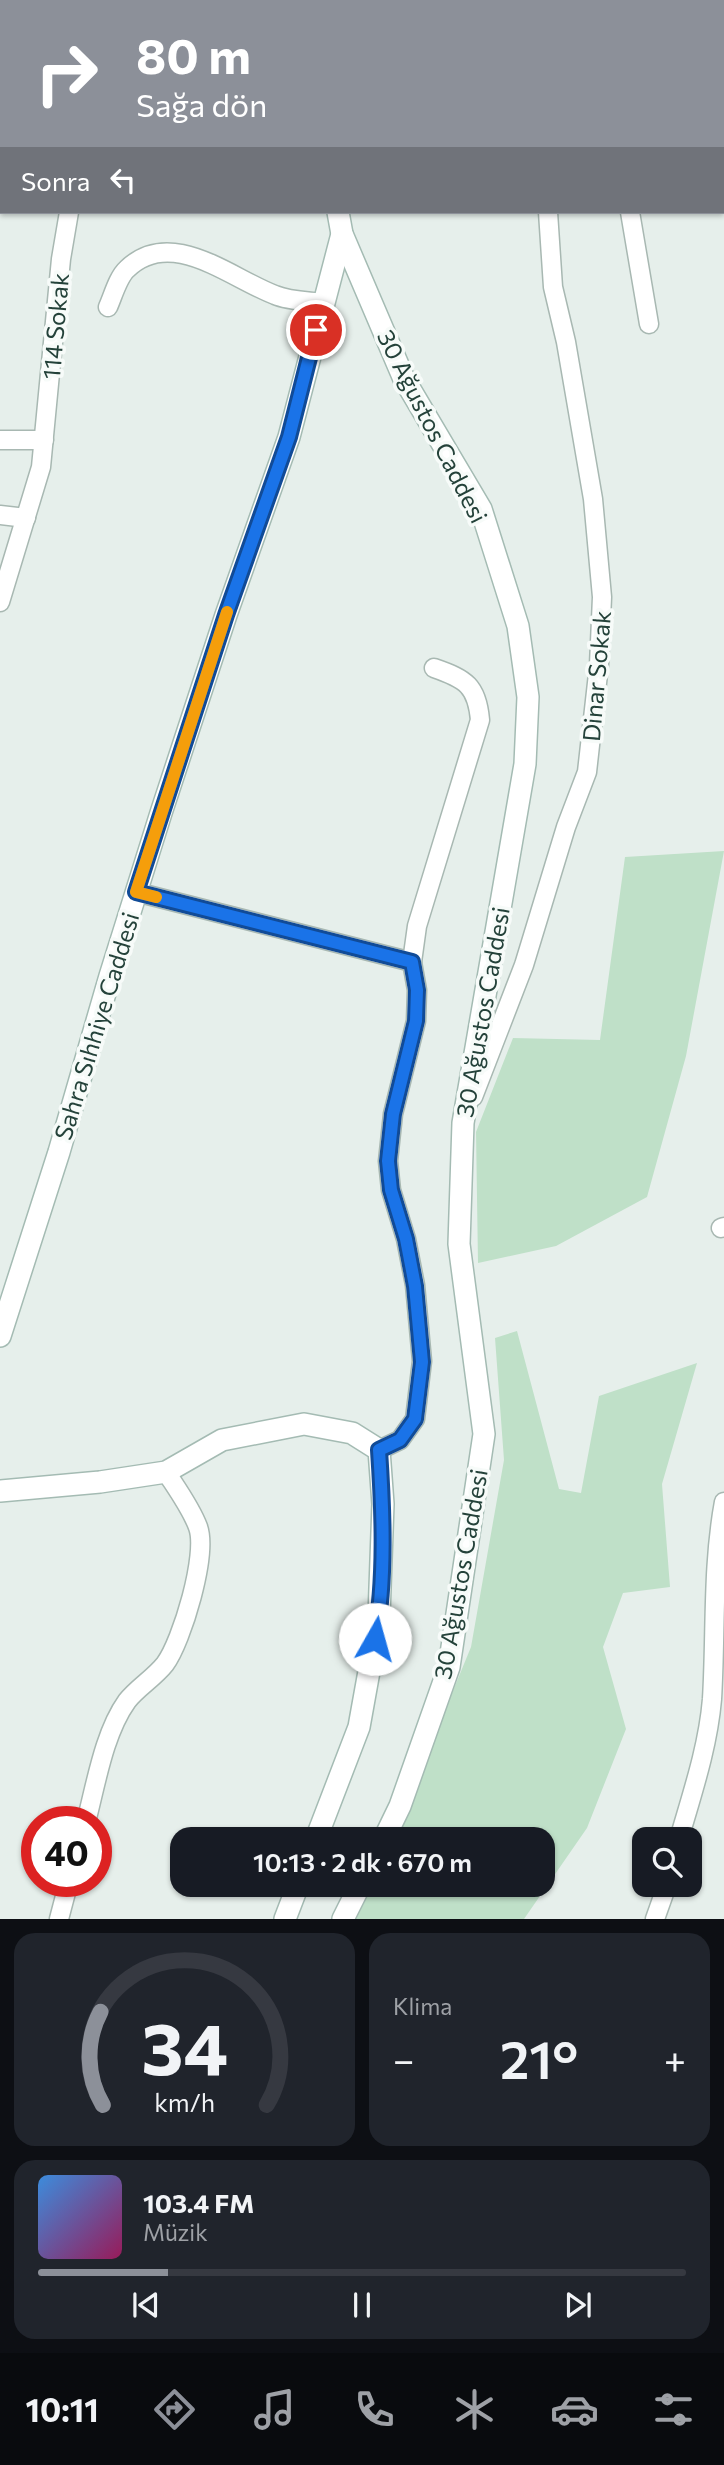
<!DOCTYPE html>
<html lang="tr">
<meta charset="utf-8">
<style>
body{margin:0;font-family:Commissioner,sans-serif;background:#20242c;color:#f1f3f6;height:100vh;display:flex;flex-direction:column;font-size:26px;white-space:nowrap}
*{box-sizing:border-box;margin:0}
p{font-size:23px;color:#9ea1a6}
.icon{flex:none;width:38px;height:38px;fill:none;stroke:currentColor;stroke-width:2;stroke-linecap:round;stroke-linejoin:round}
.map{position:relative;height:1919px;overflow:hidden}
.details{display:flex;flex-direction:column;gap:14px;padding:14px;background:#0d0f14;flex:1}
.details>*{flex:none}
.guide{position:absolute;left:0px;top:0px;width:724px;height:214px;box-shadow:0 2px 5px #0004;background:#8c9099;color:#fff;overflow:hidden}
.fabs{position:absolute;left:632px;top:1827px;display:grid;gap:14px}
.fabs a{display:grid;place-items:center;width:70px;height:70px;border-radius:14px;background:#171b24;box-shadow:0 2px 5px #0004;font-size:35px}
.speed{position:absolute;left:21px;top:1806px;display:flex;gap:14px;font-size:35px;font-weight:700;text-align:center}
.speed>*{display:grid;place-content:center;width:91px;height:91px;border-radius:50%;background:#171b24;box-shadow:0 2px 5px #0004;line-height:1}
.speed .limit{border:10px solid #d22;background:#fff;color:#111}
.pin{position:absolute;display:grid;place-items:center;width:60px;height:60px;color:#fff;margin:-30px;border:4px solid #fff;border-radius:50%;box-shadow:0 2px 7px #0007}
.me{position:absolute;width:77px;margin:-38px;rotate:7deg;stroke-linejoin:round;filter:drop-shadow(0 0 5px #0008)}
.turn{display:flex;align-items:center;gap:24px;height:147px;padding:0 21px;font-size:32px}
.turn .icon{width:91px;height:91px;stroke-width:2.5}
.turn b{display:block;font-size:49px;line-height:60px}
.then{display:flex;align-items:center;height:66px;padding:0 21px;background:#0003;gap:14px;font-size:26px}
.big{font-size:52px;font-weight:600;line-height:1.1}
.details .tile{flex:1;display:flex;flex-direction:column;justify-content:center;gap:10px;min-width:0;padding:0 24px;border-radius:21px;background:#20242c}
.details .dial{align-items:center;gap:0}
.dial svg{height:182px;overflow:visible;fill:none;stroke:#363941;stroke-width:7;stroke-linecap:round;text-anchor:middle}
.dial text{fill:#f1f3f6;stroke:none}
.song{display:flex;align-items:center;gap:21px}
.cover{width:84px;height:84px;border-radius:10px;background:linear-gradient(135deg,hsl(210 70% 55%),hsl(330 70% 35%))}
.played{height:7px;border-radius:4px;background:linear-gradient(90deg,#8c9099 20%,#363941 20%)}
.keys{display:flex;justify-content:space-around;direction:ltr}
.heat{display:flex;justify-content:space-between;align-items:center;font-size:38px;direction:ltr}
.details .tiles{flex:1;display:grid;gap:14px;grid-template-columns:1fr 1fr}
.tile:last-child{grid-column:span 2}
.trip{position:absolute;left:170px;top:1827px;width:385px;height:70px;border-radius:21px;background:#171b24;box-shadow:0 2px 5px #0004;font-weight:600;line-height:70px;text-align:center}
.tab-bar{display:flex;height:112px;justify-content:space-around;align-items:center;background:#090b0e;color:#9ea1a6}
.tab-bar .icon{width:49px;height:49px}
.tab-bar .active{color:#8c9099}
.tab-bar b{font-size:32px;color:#f1f3f6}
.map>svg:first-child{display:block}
.green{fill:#bfe0c8}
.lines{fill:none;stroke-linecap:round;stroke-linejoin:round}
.street-casing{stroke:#a8b8b2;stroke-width:21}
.secondary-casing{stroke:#a4bbb3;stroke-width:24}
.street{stroke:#fff;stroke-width:18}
.secondary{stroke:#fff;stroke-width:21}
.route-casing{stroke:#114b97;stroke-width:18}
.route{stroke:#1a73e8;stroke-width:12}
.slow{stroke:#f59e0b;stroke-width:12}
.labels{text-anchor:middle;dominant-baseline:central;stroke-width:7;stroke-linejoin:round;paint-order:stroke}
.street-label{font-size:24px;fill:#24423a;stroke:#f7fbf9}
</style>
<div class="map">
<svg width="724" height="1919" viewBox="0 0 724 1919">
<rect width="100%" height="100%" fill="#e6efeb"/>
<g class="green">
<polygon points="724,851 686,1056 647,1197 556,1246 478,1263 476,1132 513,1038 600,1040 625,857"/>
<polygon points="517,1331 559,1489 581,1493 599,1396 697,1363 662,1484 670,1587 623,1593 603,1647 626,1729 587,1828 524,1919 345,1919 371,1891 373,1885 542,1885 542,1839 392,1839 471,1647 504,1460 495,1338"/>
</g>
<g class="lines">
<defs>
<g id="street">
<polyline points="602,0 602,2"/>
<polyline points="652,0 653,2"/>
<polyline points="180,2 183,0"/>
<polyline points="455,2 455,0"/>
<polyline points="555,2 556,0"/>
<polyline points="691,2 692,0"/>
<polyline points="723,87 724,89"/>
<polyline points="0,198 2,198"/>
<polyline points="630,212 649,324"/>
<path d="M108 307C113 296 118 277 127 269 171 226 230 278 275 295 289 301 307 301 323 303"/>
<polyline points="0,440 44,440"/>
<polyline points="0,515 26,518"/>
<polyline points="0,602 41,467 61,259 69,212"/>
<polyline points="136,892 412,962 417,990 416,1021 393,1114 388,1161 391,1190 406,1239 415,1285 422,1361 415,1419 400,1440 379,1450"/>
<path d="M412 962 417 926 480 720C477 686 466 679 434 668"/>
<polyline points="473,1097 524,965 566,827 587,772 599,665 602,597 593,499 566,342 553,287 548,212"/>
<polyline points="721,1228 724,1227"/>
<path d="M86 1822C96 1784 104 1733 127 1701 137 1688 154 1678 165 1664 182 1641 208 1554 198 1527 191 1508 177 1489 166 1472"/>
<path d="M679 1839C692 1794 708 1747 712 1699 716 1633 712 1567 724 1502"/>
<polyline points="59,1919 69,1881"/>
<polyline points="655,1919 667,1885"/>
</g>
<g id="secondary">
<polyline points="352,2 353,0"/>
<polyline points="338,212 342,234 404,379 481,509 518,626 528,697 525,764 463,1123 459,1244 484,1434 449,1667 400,1806 384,1839"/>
<polyline points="0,1336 59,1152 110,976 161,813 226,615 289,437 342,234"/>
<polyline points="0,1491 100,1482 166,1472 222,1440 304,1424 352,1433 379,1450 383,1504 379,1616 359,1727 316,1839"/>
<polyline points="285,1919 298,1885"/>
<polyline points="343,1919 360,1885"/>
</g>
</defs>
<use href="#street" class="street-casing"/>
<use href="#secondary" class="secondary-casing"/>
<use href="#street" class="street"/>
<use href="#secondary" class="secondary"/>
</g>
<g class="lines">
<defs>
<path id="route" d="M316 330 289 437 226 615 136 892 412 962 417 990 416 1021 393 1114 388 1161 391 1190 406 1239 415 1286 422 1362 415 1419 400 1440 379 1450C383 1510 386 1579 375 1639"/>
</defs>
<use href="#route" class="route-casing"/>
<use href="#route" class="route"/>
<polyline class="slow" points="156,897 136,892 227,612"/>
</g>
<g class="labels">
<g class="street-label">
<text transform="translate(55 326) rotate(-85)">114 Sokak</text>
<text transform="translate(433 426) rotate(63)">30 Ağustos Caddesi</text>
<text transform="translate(596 676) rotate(-85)">Dinar Sokak</text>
<text transform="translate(482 1012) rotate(-80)">30 Ağustos Caddesi</text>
<text transform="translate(96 1026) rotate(-73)">Sahra Sıhhiye Caddesi</text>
<text transform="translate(460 1574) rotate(-80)">30 Ağustos Caddesi</text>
</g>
</g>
</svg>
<div class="fabs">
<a><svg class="icon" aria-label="search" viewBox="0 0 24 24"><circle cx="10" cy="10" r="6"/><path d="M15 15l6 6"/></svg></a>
</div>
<div class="speed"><div class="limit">40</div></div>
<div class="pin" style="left:316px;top:330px;background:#d93025"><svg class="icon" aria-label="arrive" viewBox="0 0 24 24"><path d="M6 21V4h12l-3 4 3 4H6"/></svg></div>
<svg class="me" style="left:375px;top:1639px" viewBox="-20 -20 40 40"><circle r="19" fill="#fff"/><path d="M0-13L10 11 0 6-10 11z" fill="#1a73e8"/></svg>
<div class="trip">10:13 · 2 dk · 670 m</div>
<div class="guide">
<div class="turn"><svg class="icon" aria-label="right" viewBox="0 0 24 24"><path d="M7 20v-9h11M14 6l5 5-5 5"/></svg><div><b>80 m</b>Sağa dön</div></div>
<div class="then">Sonra<svg class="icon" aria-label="left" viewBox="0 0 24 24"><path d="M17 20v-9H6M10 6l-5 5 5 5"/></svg></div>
</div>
</div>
<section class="details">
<div class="tiles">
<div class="tile dial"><svg viewBox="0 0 100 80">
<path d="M14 69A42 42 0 1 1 86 69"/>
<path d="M14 69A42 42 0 0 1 13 28" stroke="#8c9099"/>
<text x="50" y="56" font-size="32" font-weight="700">34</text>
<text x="50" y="72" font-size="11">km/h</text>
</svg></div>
<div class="tile"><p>Klima</p>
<div class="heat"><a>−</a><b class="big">21°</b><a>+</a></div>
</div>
<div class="tile">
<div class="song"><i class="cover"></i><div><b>103.4 FM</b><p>Müzik</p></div></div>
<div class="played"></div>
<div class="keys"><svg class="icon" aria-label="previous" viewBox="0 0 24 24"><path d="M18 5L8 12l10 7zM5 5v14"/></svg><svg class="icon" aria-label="pause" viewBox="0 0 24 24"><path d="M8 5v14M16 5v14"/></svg><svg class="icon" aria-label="next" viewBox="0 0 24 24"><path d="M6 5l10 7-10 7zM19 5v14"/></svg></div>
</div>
</div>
</section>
<nav class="tab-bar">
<b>10:11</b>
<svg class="icon active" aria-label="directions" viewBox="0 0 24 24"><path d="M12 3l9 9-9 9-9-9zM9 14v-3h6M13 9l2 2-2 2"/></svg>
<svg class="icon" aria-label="music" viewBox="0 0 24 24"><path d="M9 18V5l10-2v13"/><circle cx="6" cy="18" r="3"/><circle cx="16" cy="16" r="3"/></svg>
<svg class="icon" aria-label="phone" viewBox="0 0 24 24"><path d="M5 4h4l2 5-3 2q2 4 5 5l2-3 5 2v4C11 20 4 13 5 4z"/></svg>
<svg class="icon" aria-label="climate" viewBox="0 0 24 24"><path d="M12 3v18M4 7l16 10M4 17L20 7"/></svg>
<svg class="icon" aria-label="car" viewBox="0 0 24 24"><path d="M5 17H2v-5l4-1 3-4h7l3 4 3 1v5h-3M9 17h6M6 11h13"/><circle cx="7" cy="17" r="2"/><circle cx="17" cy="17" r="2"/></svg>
<svg class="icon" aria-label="filters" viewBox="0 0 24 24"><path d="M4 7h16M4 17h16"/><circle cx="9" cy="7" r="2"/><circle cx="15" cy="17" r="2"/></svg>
</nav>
